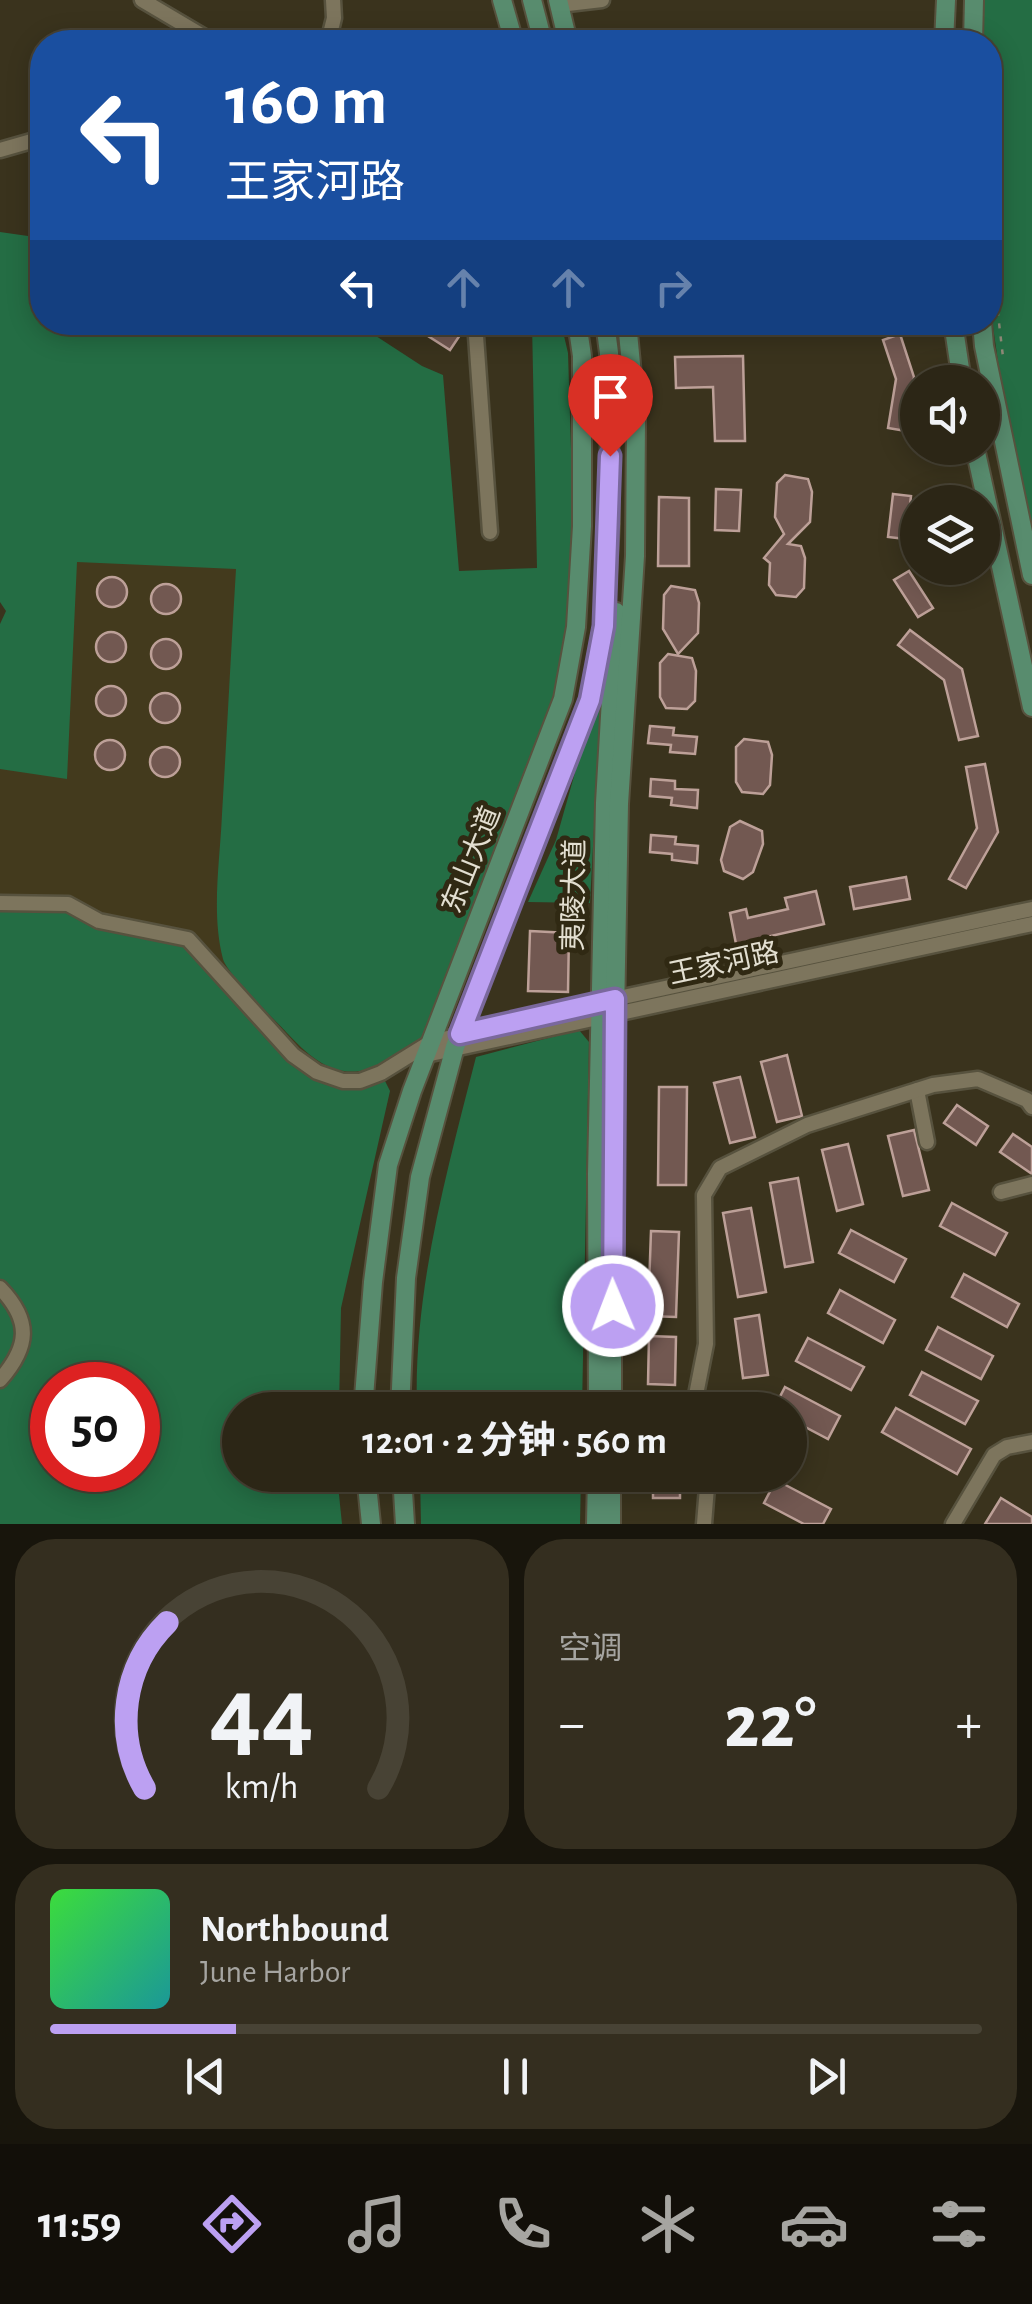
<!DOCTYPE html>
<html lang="zh">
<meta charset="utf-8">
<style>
body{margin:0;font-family:"Alegreya Sans","Noto Sans SC",sans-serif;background:#342e1f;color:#f1f3f6;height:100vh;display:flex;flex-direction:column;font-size:38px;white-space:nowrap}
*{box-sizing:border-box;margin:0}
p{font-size:32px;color:#a6a5a1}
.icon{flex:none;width:55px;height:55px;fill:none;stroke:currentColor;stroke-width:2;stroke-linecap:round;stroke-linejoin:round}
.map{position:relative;height:1524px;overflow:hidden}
.sheet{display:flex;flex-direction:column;gap:15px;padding:15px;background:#18150c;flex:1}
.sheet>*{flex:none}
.banner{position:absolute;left:30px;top:30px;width:972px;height:305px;border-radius:40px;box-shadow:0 5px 25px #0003,0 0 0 2px #484335;background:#1a4fa0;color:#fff;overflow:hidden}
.fabs{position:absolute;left:900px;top:365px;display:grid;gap:20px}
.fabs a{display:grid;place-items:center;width:100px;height:100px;border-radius:50%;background:#2c2616;box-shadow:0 5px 25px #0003,0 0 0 2px #484335;font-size:50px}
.speed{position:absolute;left:30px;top:1362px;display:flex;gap:20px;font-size:50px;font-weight:700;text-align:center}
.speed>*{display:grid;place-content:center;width:130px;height:130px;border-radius:50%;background:#2c2616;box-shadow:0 5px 25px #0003,0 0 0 2px #484335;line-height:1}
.speed .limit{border:15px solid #d22;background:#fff;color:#111}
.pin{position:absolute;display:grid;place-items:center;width:85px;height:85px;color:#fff;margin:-102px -42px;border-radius:50% 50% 50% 0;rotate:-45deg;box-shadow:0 0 10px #0007}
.pin .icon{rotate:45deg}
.me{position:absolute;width:110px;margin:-55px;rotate:359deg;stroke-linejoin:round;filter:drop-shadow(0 0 8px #0008)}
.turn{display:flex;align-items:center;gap:35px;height:210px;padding:0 30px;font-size:45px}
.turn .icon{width:130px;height:130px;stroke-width:2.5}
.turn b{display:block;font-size:70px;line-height:85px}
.lanes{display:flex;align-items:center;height:95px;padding:0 30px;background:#0003;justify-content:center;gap:50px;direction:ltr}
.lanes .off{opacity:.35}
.big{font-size:75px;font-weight:700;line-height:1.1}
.sheet .card{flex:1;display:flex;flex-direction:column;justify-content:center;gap:15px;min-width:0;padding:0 35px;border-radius:40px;background:#342e1f}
.sheet .dial{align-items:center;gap:0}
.dial svg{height:260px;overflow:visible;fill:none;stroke:#484335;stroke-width:7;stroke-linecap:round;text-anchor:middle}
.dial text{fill:#f1f3f6;stroke:none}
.song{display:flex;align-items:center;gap:30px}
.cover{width:120px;height:120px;border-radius:15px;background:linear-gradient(135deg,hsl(120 70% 55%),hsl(180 70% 35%))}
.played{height:10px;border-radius:5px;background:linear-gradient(90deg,#bca0f2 20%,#484335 20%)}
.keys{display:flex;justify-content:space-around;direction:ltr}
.heat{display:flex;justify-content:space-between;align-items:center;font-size:55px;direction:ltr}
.sheet .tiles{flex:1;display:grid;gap:15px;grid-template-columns:1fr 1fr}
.card:last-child{grid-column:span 2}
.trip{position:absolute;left:222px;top:1392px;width:585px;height:100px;border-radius:50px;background:#2c2616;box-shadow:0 5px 25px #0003,0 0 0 2px #484335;font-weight:700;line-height:100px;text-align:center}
.menu{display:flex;height:160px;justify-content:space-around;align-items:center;background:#120f09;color:#a6a5a1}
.menu .icon{width:70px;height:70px}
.menu .active{color:#bca0f2}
.menu b{font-size:45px;color:#f1f3f6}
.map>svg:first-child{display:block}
.built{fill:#433a1d}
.green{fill:#246d44;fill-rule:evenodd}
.building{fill:#725851;stroke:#bda098;stroke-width:2.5}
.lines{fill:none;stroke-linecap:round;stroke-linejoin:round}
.minor-casing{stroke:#57523e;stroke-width:19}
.major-casing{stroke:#57523e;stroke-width:22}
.path{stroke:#8e8876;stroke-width:2.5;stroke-dasharray:5 8;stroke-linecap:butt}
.minor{stroke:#7d755d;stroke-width:14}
.major{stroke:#588c6e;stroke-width:18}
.route-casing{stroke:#7a689d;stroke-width:25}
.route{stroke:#bca0f2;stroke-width:18}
.labels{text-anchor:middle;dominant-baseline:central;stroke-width:10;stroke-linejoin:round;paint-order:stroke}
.street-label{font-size:28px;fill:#e3dfd1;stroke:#302913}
</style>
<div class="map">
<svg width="1032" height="1524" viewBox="0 0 1032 1524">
<rect width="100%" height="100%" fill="#3a331d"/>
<polygon class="built" points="233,486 339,988 388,1102 138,1385 52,1385 52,1470 0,1524 0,651 28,576"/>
<g class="green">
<polygon points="984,0 1032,0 1032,538 1005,410 990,306 990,42 982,42"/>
<path d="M0 232 42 238V322L356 323 422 366 443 375 459 571 537 568 532 323H561L568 353 573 512 567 620 558 697 427 1039C369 1074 341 1092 288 1034 275 1020 227 974 223 959 211 913 220 861 222 814 227 732 231 651 236 569L77 562 67 779 0 769V624L6 611 0 602Z"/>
<polygon points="602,677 590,903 528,902 556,840"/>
<path d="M0 903 68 904 99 921 188 939 293 1054 343 1081 381 1073 390 1091 341 1308 339 1410H240V1475H337L342 1524H0ZM52 1385H138V1470H52Z"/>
<path d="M579 1030 589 1042 582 1410H417C413 1291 447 1171 476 1057Z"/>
<polygon points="420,1475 581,1475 580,1524 421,1524"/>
</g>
<g class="building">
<polygon points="406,322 454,322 464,329 450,350"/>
<polygon points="900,334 914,377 906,431 888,428 896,379 883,340"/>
<polygon points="743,356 745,441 715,441 713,387 676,388 675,357"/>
<polygon points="785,475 808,479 812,492 810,522 788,544 801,546 805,558 804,588 796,597 776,595 769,585 770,563 764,558 784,534 775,517 777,483"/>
<polygon points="716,489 741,490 739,531 715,530"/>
<polygon points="893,494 911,496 906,539 888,537"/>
<polygon points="659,497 689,498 689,566 658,566"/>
<polygon points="909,571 933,608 918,617 894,580"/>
<circle cx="112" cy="592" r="15"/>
<circle cx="166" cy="599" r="15"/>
<polygon points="671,586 695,590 699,603 698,633 678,654 663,629 664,595"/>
<polygon points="910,630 962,669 978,736 959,740 944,680 898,645"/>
<circle cx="111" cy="647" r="15"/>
<circle cx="166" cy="654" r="15"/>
<polygon points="668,654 692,658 696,671 695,701 687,709 666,708 660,697 660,663"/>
<circle cx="111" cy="701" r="15"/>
<circle cx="165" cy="708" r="15"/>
<polygon points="650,726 674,728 673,735 697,737 695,754 670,752 671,745 648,743"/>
<polygon points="744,739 768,742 772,755 770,785 763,794 742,792 736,782 736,747"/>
<circle cx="110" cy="755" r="15"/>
<circle cx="165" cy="762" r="15"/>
<polygon points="985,764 998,832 966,888 949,879 977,828 966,767"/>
<polygon points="651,779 675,781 675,789 698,790 697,808 671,805 672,798 650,796"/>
<polygon points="740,821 762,831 763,844 753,872 743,879 724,871 721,860 730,827"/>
<polygon points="651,835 676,837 675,844 698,846 697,863 672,860 672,854 650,852"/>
<polygon points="906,877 910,899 854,909 850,887"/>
<polygon points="816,891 824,924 736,944 730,913 746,909 748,918 788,909 785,898"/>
<polygon points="530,931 569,933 568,992 528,991"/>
<polygon points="787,1055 802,1116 777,1122 761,1062"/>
<polygon points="740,1077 755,1137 730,1143 714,1083"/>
<polygon points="659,1087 687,1087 686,1185 658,1185"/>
<polygon points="957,1105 988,1126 976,1145 944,1123"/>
<polygon points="914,1130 929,1190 903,1196 888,1136"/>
<polygon points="1013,1134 1032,1147 1032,1174 1000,1152"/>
<polygon points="848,1144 863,1204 837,1211 822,1150"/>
<polygon points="798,1178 813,1262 785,1267 770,1183"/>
<polygon points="952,1203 1007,1233 995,1255 940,1226"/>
<polygon points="751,1208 766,1292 738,1297 723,1213"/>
<polygon points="851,1230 906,1259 894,1282 839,1253"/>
<polygon points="651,1231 679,1232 676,1317 648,1316"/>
<polygon points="964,1274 1019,1304 1007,1327 952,1297"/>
<polygon points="840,1290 895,1320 883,1343 828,1313"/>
<polygon points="759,1315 768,1375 743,1378 735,1319"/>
<polygon points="938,1327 993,1356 981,1379 926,1350"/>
<polygon points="649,1336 676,1337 675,1385 648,1384"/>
<polygon points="808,1338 864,1367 851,1390 796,1361"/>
<polygon points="922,1372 978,1401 965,1424 910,1395"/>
<polygon points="785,1387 840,1416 828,1439 790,1419 790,1410 773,1410"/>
<polygon points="896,1408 971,1449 957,1474 882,1432"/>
<rect x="653" y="1475" width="27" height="23"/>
<polygon points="776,1480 831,1509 823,1524 804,1524 764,1503"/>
<polygon points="1001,1498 1032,1517 1032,1524 985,1524"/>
</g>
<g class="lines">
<defs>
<g id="minor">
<polyline points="142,0 213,42"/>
<polyline points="559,5 602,0"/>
<polyline points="328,42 334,18 333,0"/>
<polyline points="0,150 42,138"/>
<polyline points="475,322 490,532"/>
<polyline points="0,903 68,904 99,921 188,939 293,1055 317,1072 343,1081 360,1081 381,1073 431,1042 600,1002 1032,909"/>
<polyline points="426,1055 1032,924"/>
<polyline points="917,1090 927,1142"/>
<polyline points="1001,1192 1032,1184"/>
<path d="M0 1288C32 1321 29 1347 0 1380"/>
<polyline points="676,1410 693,1409"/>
<polyline points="693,1410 706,1344 704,1195 720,1168 807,1125 933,1085 978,1079 1027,1100 1032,1107"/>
<polyline points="704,1524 708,1475"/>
<polyline points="953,1524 994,1455 1007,1447 1032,1442"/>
</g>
<g id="major">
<polyline points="502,0 514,42"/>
<polyline points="532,0 543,42"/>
<polyline points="558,0 568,42"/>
<polyline points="944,42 946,0"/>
<polyline points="973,42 974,0"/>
<polyline points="953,322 962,382"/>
<polyline points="982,322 984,346 1032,575"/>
<polyline points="975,448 1032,707"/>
<polyline points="363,1410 373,1282 388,1165 412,1091 563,699 576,627 582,526 582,356 577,322"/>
<polyline points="400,1410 406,1278 420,1177 455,1047 590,699 604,626 610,524 609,353 605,322"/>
<polyline points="598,1410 597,1174 605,803 616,612"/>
<polyline points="612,1410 612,1174 619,804 635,556 636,417 627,322"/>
<polyline points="366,1475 371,1524"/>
<polyline points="402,1475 405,1524"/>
<polyline points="596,1524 597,1475"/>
<polyline points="611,1524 611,1475"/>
</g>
</defs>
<use href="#minor" class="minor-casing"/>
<use href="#major" class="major-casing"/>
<polyline class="path" points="990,246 1003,357"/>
<use href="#minor" class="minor"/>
<use href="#major" class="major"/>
</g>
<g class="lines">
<defs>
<polyline id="route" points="610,456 604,626 590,700 460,1034 615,999 613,1306"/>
</defs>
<use href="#route" class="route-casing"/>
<use href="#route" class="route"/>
</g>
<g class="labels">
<g class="street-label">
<text transform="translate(472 860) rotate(-68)">东山大道</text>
<text transform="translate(575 895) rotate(-89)">夷陵大道</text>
<text transform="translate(724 964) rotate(-12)">王家河路</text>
</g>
</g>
</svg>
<div class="fabs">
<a><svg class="icon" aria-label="sound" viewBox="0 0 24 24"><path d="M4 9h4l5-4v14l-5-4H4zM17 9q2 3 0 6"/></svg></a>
<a><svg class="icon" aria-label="layers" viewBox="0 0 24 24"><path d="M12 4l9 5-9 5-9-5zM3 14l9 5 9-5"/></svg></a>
</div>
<div class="speed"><div class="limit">50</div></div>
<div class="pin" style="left:610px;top:456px;background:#d93025"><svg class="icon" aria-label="arrive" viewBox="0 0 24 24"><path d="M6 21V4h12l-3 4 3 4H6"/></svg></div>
<svg class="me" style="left:613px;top:1306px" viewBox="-20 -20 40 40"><circle r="17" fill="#bca0f2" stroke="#fff" stroke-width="3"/><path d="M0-11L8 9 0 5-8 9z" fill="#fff"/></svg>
<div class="trip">12:01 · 2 分钟 · 560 m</div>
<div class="banner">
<div class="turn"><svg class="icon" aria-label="left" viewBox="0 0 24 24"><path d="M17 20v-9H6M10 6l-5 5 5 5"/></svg><div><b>160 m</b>王家河路</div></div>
<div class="lanes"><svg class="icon" aria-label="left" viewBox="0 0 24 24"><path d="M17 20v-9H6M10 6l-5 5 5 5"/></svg><svg class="icon off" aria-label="ahead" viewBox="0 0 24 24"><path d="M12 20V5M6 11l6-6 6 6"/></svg><svg class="icon off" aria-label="ahead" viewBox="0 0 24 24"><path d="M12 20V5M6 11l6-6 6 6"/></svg><svg class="icon off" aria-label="right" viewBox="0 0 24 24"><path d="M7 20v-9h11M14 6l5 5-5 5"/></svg></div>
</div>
</div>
<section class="sheet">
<div class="tiles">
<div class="card dial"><svg viewBox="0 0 100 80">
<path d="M14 69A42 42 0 1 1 86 69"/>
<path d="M14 69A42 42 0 0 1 21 18" stroke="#bca0f2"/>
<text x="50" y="56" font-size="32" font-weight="700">44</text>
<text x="50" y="72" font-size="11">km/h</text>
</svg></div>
<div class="card"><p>空调</p>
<div class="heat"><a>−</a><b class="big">22°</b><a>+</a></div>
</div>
<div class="card">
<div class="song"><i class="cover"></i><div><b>Northbound</b><p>June Harbor</p></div></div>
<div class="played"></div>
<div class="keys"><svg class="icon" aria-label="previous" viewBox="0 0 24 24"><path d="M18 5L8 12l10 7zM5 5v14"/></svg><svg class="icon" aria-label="pause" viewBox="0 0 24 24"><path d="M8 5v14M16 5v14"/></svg><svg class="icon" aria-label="next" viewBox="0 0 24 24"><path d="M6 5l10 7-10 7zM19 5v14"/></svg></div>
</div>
</div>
</section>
<nav class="menu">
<b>11:59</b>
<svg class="icon active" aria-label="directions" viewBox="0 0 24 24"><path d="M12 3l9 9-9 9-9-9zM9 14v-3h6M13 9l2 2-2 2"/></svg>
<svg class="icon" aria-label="music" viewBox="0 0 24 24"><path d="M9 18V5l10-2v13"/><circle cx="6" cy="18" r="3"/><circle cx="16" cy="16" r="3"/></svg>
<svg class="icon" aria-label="phone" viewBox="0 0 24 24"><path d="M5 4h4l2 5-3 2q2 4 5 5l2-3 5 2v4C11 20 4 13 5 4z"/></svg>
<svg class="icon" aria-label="climate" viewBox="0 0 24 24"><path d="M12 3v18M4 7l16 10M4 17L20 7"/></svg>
<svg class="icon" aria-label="car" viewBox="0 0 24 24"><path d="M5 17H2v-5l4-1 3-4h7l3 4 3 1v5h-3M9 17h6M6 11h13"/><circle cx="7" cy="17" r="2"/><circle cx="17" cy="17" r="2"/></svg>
<svg class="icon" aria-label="filters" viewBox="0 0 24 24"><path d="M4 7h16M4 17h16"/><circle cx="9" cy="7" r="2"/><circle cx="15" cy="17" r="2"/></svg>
</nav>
